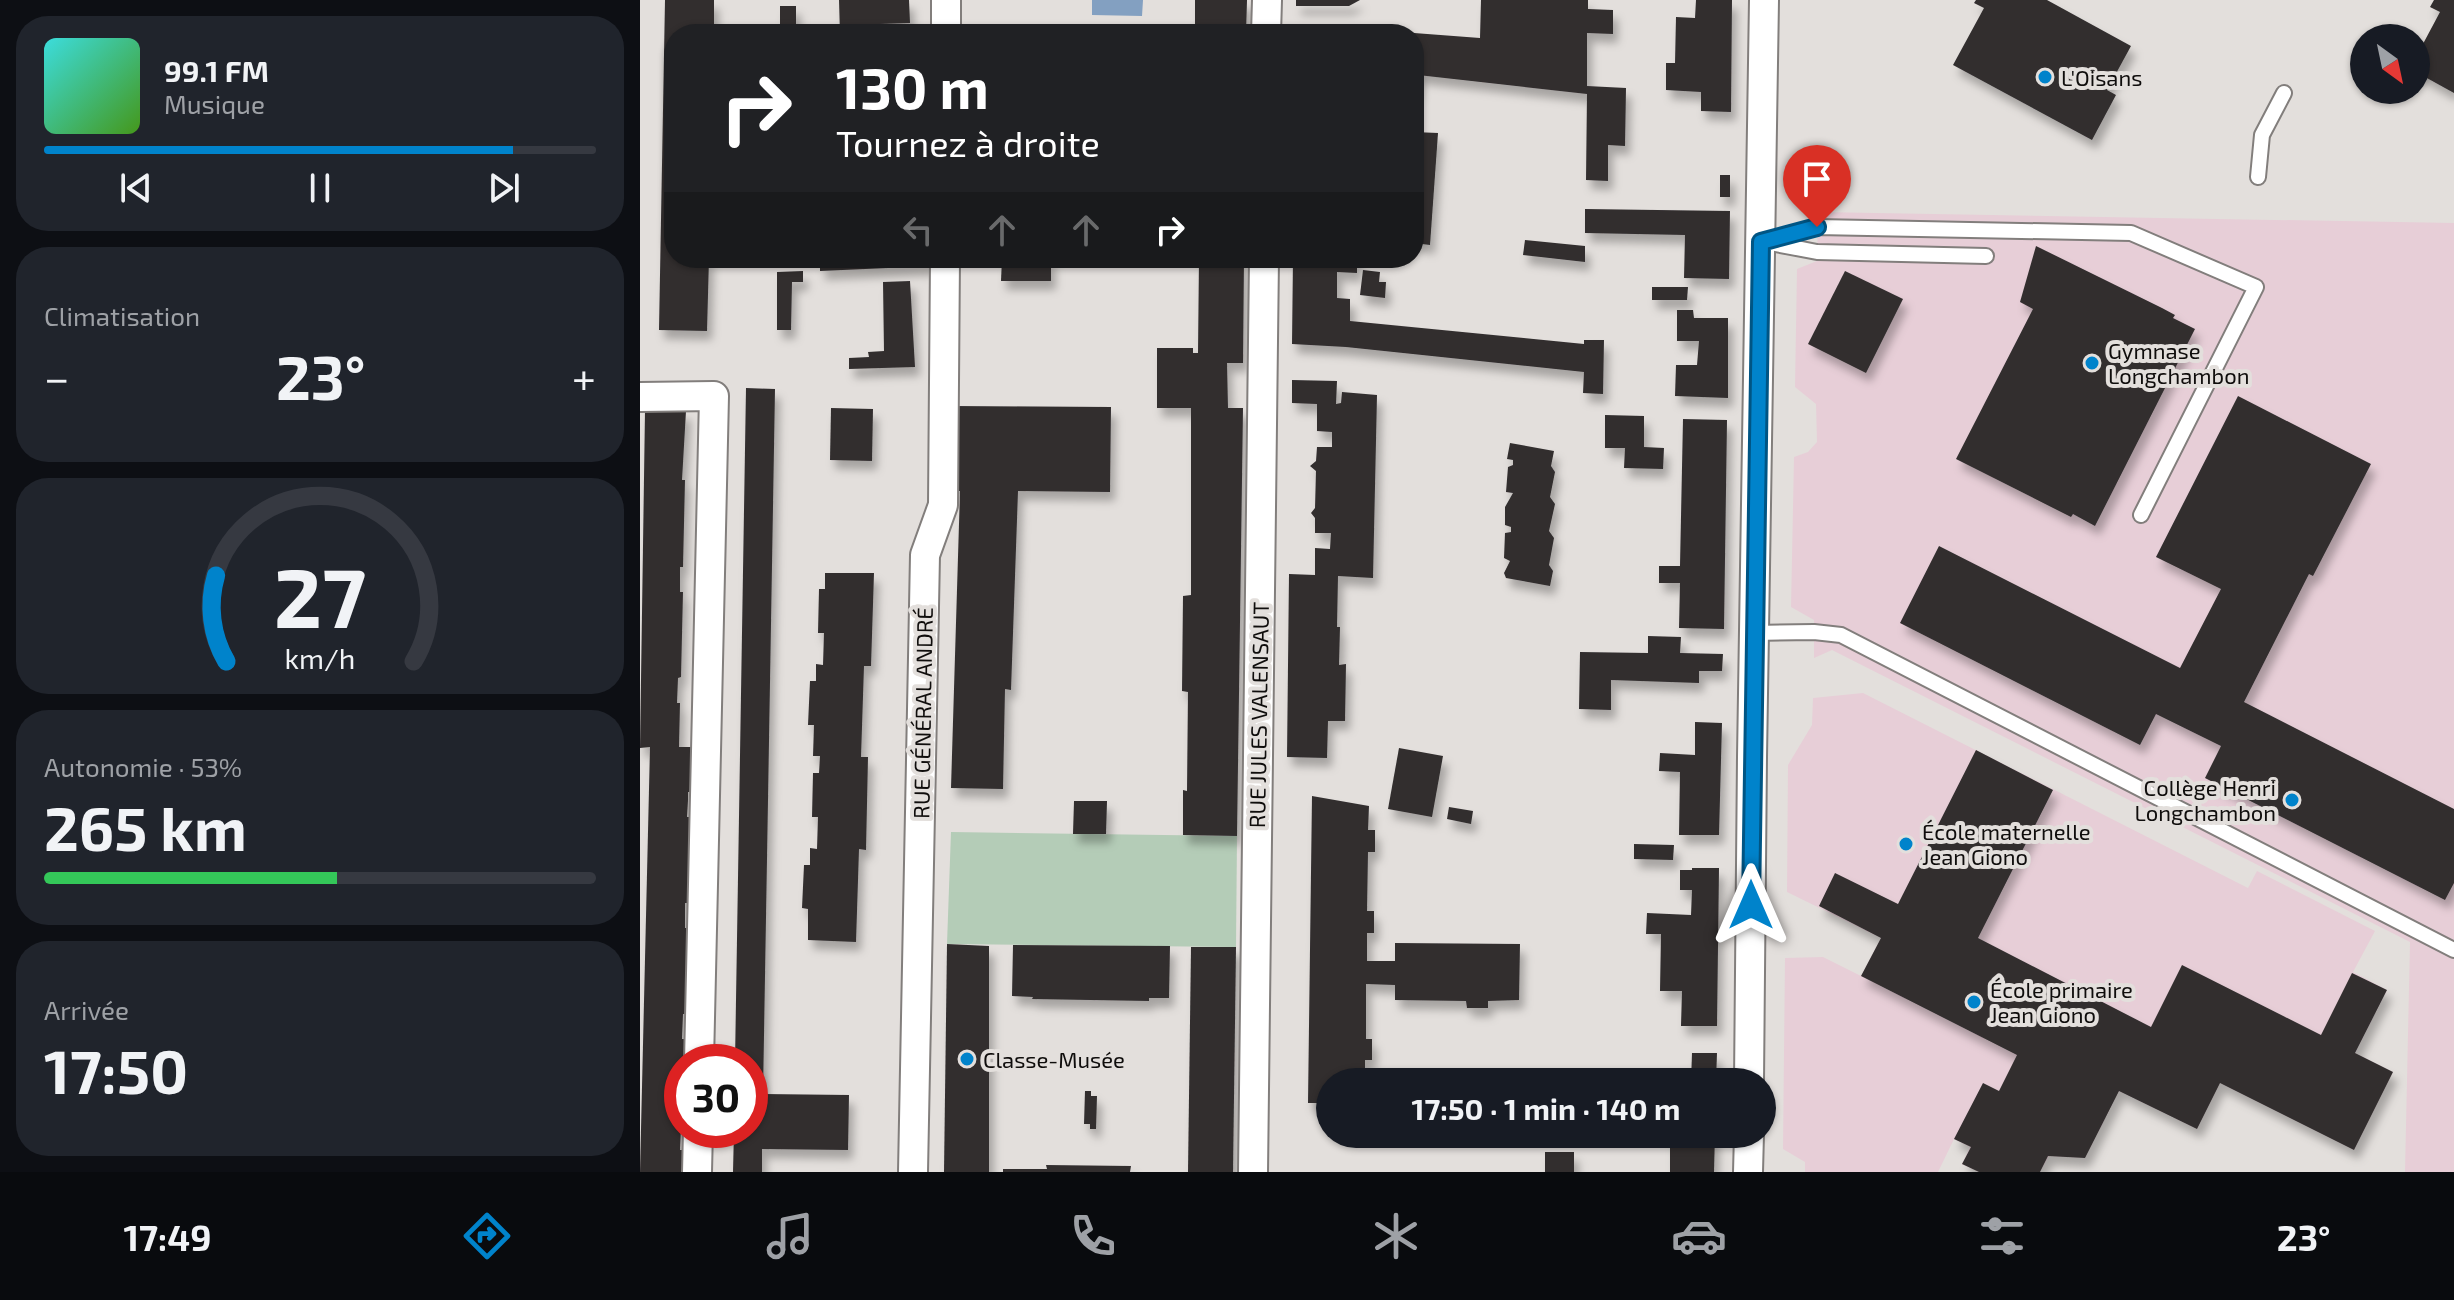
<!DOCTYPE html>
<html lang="fr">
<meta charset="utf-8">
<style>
body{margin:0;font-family:"Exo 2",sans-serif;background:#20242c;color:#f1f3f6;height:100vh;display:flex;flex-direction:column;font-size:30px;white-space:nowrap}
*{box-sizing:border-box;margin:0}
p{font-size:26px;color:#9ea1a6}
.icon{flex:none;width:44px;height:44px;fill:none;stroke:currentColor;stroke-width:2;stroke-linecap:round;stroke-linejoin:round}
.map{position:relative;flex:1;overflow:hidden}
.sheet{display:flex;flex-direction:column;gap:16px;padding:16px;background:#0d0f14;width:640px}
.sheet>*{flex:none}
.guide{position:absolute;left:24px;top:24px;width:760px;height:244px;border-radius:32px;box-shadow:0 2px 6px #0004;background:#202124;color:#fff;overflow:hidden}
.needle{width:52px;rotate:147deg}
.controls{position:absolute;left:1710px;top:24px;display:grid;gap:16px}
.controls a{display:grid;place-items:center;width:80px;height:80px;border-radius:50%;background:#171b24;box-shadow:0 2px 6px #0004;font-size:40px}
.speed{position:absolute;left:24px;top:1044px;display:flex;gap:16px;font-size:40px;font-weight:700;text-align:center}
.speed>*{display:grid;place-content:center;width:104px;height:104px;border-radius:50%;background:#171b24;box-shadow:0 2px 6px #0004;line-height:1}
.speed .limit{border:12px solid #d22;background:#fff;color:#111}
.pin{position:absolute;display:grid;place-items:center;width:68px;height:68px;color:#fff;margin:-82px -34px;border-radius:50% 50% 50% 0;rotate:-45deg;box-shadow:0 0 8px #0007}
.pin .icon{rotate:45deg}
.me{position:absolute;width:88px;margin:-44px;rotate:0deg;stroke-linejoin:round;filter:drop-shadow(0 0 6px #0008)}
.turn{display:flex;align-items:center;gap:28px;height:168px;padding:0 40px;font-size:36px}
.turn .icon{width:104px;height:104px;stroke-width:2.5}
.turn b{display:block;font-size:56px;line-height:68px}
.lanes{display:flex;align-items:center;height:76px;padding:0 40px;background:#0003;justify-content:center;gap:40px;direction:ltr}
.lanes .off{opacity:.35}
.big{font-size:60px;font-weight:700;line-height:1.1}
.sheet .card{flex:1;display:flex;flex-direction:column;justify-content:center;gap:12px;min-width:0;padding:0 28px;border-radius:32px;background:#20242c}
.sheet .dial{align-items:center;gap:0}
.dial svg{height:208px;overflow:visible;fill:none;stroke:#363941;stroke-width:7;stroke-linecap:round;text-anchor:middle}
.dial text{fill:#f1f3f6;stroke:none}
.song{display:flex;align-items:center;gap:24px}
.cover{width:96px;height:96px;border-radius:12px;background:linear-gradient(135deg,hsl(180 70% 55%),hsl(100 70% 35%))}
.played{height:8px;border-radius:4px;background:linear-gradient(90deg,#0083cb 85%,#363941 85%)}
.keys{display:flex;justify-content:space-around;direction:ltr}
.heat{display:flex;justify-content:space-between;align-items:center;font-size:44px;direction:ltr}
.charge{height:12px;border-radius:6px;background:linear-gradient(90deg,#34c759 53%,#363941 0)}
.trip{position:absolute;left:676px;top:1068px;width:460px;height:80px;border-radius:40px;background:#171b24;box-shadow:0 2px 6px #0004;font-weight:700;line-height:80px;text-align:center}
.tab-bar{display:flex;height:128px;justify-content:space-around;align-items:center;background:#090b0e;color:#9ea1a6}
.tab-bar .icon{width:56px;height:56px}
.tab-bar .current{color:#0083cb}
.tab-bar b{font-size:36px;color:#f1f3f6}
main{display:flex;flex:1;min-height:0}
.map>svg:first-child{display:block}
.education{fill:#e7ced7}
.green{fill:#b4ccb7}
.water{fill:#83a0c1}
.building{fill:#322e2f;filter:url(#shadow)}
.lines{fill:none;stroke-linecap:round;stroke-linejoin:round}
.lane-casing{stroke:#827e7c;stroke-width:18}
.street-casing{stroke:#827e7c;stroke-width:32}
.lane{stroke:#fff;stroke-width:14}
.street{stroke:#fff;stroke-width:28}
.route-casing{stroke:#005584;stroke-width:20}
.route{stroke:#0083cb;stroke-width:14}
.poi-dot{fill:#0083cb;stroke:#e3dfdc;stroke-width:3}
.labels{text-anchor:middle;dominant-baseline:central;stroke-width:8;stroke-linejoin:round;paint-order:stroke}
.poi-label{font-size:22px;fill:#0f0d0c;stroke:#e3dfdc;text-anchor:start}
.street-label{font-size:22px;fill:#0f0d0c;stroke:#e3dfdc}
</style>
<main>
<section class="sheet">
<div class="card">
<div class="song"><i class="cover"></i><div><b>99.1 FM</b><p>Musique</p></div></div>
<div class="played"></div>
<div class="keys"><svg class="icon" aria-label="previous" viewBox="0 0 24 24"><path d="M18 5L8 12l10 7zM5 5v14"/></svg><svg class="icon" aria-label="pause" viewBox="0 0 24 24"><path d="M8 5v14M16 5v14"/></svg><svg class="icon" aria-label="next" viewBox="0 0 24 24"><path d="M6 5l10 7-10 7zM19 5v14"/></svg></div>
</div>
<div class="card"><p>Climatisation</p>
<div class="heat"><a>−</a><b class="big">23°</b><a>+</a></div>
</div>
<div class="card dial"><svg viewBox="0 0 100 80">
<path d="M14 69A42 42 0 1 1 86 69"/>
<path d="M14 69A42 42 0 0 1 10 36" stroke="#0083cb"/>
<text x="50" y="56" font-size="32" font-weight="700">27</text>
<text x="50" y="72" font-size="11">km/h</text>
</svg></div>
<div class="card"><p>Autonomie · 53%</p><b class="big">265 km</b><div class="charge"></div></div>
<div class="card"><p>Arrivée</p><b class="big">17:50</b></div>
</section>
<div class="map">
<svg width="1814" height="1172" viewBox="0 0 1814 1172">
<defs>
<filter id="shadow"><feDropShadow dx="5" dy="9" stdDeviation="4" flood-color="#0004"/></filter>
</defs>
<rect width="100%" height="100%" fill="#e3dfdc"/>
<g class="education">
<polygon points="1178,212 1814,223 1814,1172 1765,1172 1770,942 1192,650 1174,658 1174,620 1151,607 1154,457 1168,452 1177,442 1176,404 1155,387 1157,269 1177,261"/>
<polygon points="1223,693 1608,888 1617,871 1735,931 1713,972 1747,990 1715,1053 1753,1072 1714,1150 1580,1083 1557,1129 1479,1091 1445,1158 1409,1156 1400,1172 1339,1172 1322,1164 1330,1147 1314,1139 1298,1172 1165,1172 1165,1162 1143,1149 1145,958 1183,957 1221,976 1241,938 1147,892 1148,765 1172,725 1173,698"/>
</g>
<polygon class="green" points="311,832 597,836 596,947 307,944"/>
<polygon class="water" points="452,0 503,0 502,16 452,15"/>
<g class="building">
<polygon points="25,0 74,0 74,34 34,34 34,258 69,258 67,331 19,330"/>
<polygon points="199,0 269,0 270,23 240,24 240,34 200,34"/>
<polygon points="555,0 607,0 606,32 555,34"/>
<polygon points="656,0 720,0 709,6 656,6"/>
<polygon points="841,0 948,0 948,9 973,10 973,34 947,33 947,86 986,88 985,146 968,145 968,181 946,180 947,94 778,75 777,91 774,91 774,33 840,38"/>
<polygon points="1056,0 1092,0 1091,112 1061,111 1061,92 1026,90 1026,63 1035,63 1036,17 1055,18"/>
<polygon points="1336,0 1407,0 1491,46 1467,90 1476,95 1452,140 1313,65 1344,8 1334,3"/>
<polygon points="1794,0 1814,0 1814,93 1776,72 1776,57 1800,12 1790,7"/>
<rect x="140" y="6" width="16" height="28"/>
<polygon points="352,28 400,29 400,34 352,34"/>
<polygon points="774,132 798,133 790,245 774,243"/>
<rect x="1080" y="175" width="10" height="22"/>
<polygon points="945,209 1090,211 1089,279 1044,278 1045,235 945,233"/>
<polygon points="885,240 945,246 945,262 883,255"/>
<polygon points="1396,246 1522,308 1535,315 1533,318 1555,329 1455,526 1433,514 1431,517 1316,459 1393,309 1380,302"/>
<polygon points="226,258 293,258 293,266 180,271 180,260"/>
<polygon points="362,258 411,258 411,281 361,281"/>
<polygon points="559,258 604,258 603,363 587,363 588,408 603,408 597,836 543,835 543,790 547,791 548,692 542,691 543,596 551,595 551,408 517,408 517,348 553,348 553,353 558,353"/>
<polygon points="653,258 717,258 717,273 697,272 697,298 710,299 710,321 944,344 944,340 964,340 963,394 943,393 944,372 706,347 652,344"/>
<polygon points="723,270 740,272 739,282 746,282 745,298 720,295"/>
<polygon points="163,271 163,282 152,282 151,330 137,330 137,272"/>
<polygon points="1205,271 1263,299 1226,373 1168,344"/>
<polygon points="270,281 275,367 209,369 209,358 229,357 228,352 244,351 243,282"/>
<polygon points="1012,287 1048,287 1047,300 1012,300"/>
<polygon points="1037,310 1053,310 1054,318 1088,318 1088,398 1035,396 1036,365 1057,365 1059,341 1037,341"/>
<polygon points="652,380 697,381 696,404 701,403 702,392 737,395 733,578 698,576 697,627 700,627 699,665 706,664 705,721 688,721 687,758 647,757 649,574 675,575 675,548 690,549 691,533 675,533 675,518 671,513 675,508 676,471 670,466 676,461 677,447 692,447 692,432 677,431 677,404 652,403"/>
<polygon points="106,388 135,389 123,1094 209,1095 208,1150 122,1149 122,1172 93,1172 94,1130 110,1130 110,1062 95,1062"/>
<polygon points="1598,396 1731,464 1673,576 1669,574 1604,702 1814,809 1814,883 1805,900 1565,778 1581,746 1516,714 1500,745 1260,623 1299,546 1540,668 1581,589 1516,557"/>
<polygon points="311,406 471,407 470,492 378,491 371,690 365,689 363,789 311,788 320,491 310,491"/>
<polygon points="191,408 233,409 232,461 190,460"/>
<polygon points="5,411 46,411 42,480 45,480 43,567 40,567 40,592 43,592 41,677 38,678 37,703 40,703 39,747 51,747 51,792 48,792 48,800 47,817 50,817 48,903 45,903 45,928 48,928 45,1014 43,1014 42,1039 45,1039 40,1150 42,1150 42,1172 0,1172 10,747 0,748"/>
<polygon points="965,415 1004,416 1004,447 1024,448 1023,469 984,468 985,448 965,448"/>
<polygon points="1043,419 1087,420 1084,629 1039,628 1040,583 1019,583 1019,566 1040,566"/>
<polygon points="870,443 914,451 911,466 915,472 910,497 915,504 909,531 914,538 909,565 913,571 910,586 866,578 864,573 870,561 864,558 865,533 871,532 871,527 865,525 865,507 873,493 866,492 868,467 873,465 873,460 867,459"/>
<polygon points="185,573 234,573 231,666 224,666 221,757 228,757 226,850 219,849 216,942 168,940 168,909 162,908 164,865 170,865 170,848 177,849 178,817 172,817 173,773 179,773 180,756 173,756 174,725 168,725 170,681 176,681 176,664 183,665 184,633 178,633 179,589 185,589"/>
<polygon points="1008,636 1041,637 1040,653 1083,654 1082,671 1059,671 1059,683 971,680 971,710 939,709 940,652 1008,653"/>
<polygon points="1055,722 1082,723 1079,835 1039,835 1040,772 1019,771 1020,753 1055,755"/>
<polygon points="759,748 803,756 792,817 748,809"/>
<polygon points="1336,750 1413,790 1338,938 1511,1027 1542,965 1681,1035 1712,973 1747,990 1715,1053 1753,1072 1714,1150 1580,1083 1557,1129 1479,1091 1445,1158 1408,1156 1400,1172 1339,1172 1322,1164 1331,1147 1314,1139 1343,1083 1359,1091 1377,1055 1221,976 1241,938 1179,906 1195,873 1258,904"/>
<polygon points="672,796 729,806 728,830 735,830 735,852 728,852 727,911 734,911 734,933 727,933 727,961 755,961 755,943 880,944 879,1000 848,1001 848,1008 827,1008 826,1001 755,1000 755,985 726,984 726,1039 732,1039 732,1060 725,1060 725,1082 690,1082 690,1103 668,1103"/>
<polygon points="434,801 467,801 466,834 433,834"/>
<polygon points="809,807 833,811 831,824 807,819"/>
<polygon points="994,844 1034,845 1033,860 994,859"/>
<polygon points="1052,868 1079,868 1077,1026 1041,1026 1042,991 1020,991 1021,934 1006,934 1007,913 1051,915 1052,890 1040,890 1040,870 1052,870"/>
<polygon points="307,944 349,946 349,1172 304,1172"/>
<polygon points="373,945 530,946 529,998 509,998 509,1001 392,999 393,997 372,996"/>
<polygon points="551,947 596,947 593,1172 548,1172"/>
<polygon points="1052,1053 1077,1053 1076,1082 1051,1082"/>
<polygon points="445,1091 451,1091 451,1096 457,1096 456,1129 450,1129 450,1124 444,1124"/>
<polygon points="1030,1134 1075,1134 1074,1172 1030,1172"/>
<rect x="905" y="1152" width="29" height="20"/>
<polygon points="406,1165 491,1166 490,1172 363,1172 363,1169 407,1169"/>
</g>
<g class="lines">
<defs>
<g id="lane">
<polyline points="1618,177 1622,135 1644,93"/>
<polyline points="1121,242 1177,227 1491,233 1616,287 1501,515"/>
<polyline points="1125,242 1177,252 1346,256"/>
<polyline points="1114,633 1174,632 1201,635 1814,950"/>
</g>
<g id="street">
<polyline points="306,34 306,0"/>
<polyline points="626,34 627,0"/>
<polyline points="0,397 74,396 59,1062"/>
<polyline points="1109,1082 1112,757 1124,0"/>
<polyline points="57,1172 58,1130"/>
<polyline points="273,1172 285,555 303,505 305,258"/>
<polyline points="613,1172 624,258"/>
<polyline points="1108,1172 1109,1134"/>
</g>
</defs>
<use href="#lane" class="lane-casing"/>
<use href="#street" class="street-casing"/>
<use href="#lane" class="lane"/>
<use href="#street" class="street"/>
</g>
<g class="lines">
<defs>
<polyline id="route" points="1111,905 1121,242 1177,227"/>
</defs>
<use href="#route" class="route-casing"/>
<use href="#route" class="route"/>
</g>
<g class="poi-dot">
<circle cx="1405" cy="77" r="8"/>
<circle cx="1452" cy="363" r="8"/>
<circle cx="1652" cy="800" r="8"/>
<circle cx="1266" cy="844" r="8"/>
<circle cx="1334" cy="1002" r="8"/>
<circle cx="327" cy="1059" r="8"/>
</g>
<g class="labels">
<g class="poi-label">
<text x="1421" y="77">L'Oisans</text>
<text x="1468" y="350">Gymnase<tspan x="1468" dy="25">Longchambon</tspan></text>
<text x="1636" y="787" text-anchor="end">Collège Henri<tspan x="1636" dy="25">Longchambon</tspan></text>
<text x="1282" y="831">École maternelle<tspan x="1282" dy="25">Jean Giono</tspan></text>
<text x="1350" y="989">École primaire<tspan x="1350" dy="25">Jean Giono</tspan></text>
<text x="343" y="1059">Classe-Musée</text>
</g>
<g class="street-label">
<text transform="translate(282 713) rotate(-89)">RUE GÉNÉRAL ANDRÉ</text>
<text transform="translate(618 715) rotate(-89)">RUE JULES VALENSAUT</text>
</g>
</g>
</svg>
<div class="controls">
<a><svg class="needle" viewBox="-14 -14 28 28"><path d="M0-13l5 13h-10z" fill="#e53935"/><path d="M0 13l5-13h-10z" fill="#9ea1a6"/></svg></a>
</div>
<div class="speed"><div class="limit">30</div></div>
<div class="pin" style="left:1177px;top:227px;background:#d93025"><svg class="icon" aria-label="arrive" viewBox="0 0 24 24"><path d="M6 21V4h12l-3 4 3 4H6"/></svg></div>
<svg class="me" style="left:1111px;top:905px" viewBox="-20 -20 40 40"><path d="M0-17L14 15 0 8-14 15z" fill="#0083cb" stroke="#fff" stroke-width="4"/></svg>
<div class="trip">17:50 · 1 min · 140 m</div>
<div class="guide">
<div class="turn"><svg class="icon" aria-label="right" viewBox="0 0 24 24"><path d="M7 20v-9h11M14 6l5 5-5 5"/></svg><div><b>130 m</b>Tournez à droite</div></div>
<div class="lanes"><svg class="icon off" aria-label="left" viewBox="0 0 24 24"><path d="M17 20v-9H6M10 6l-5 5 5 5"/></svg><svg class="icon off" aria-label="ahead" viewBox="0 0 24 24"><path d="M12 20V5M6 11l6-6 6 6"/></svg><svg class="icon off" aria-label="ahead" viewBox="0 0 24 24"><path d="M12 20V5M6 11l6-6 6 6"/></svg><svg class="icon" aria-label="right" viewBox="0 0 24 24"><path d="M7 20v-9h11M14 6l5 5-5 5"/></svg></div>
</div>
</div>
</main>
<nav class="tab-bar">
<b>17:49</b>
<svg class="icon current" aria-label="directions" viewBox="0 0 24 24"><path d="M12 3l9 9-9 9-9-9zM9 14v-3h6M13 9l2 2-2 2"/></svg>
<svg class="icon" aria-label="music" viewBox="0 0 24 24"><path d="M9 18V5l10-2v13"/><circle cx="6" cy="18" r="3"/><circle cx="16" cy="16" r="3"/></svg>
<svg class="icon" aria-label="phone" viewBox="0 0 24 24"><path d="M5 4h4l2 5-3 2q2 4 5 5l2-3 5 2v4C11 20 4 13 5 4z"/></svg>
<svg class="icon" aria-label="climate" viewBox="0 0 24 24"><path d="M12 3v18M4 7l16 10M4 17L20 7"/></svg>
<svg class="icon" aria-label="car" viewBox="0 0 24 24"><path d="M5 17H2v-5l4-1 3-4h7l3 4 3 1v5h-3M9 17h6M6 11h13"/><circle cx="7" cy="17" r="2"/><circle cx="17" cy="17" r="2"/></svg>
<svg class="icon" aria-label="filters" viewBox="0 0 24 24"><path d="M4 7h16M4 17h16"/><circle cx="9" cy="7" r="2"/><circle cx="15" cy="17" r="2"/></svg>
<b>23°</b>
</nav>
